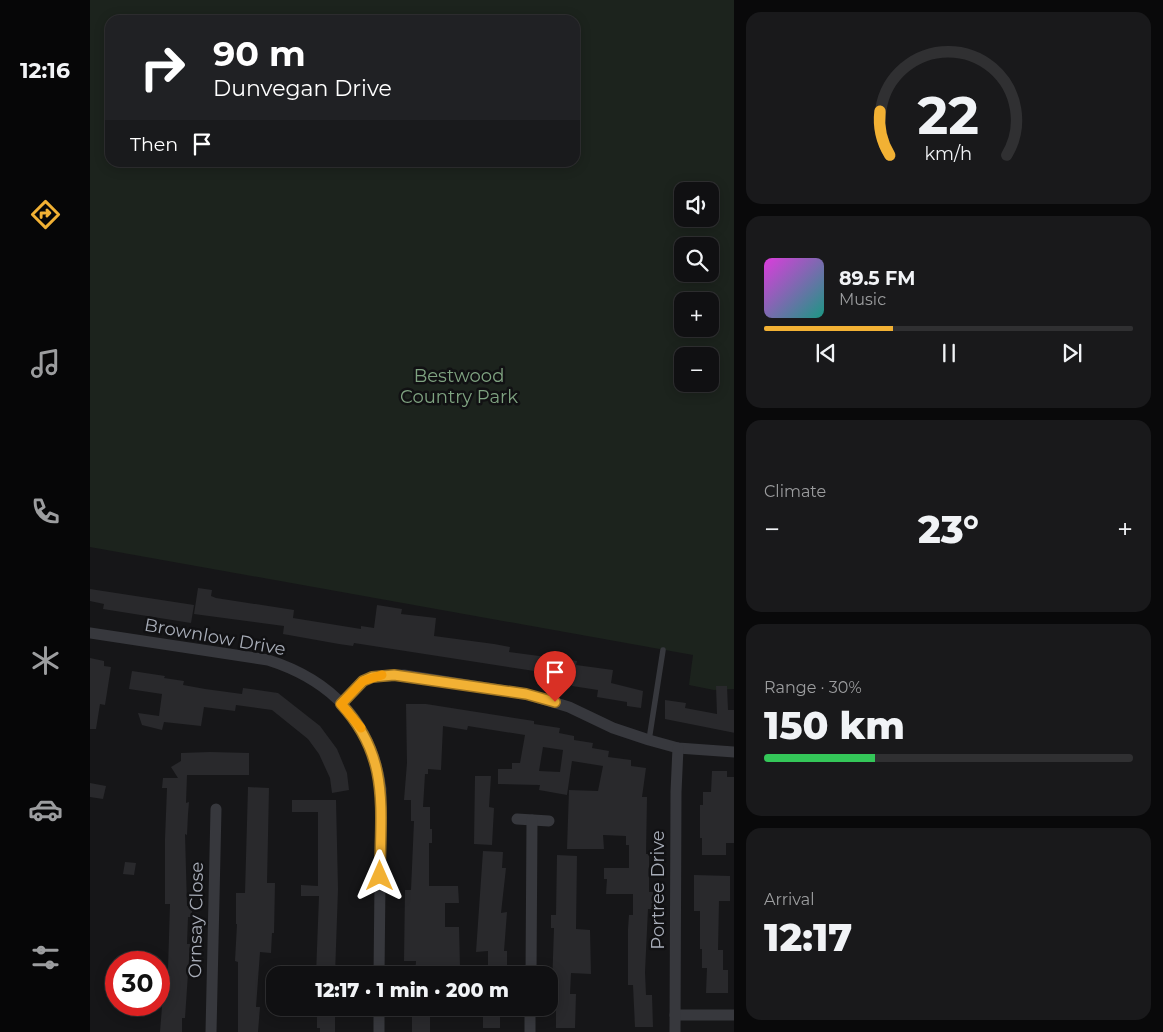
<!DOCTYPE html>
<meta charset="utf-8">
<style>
body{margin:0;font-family:Montserrat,sans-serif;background:#19191b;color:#f1f3f6;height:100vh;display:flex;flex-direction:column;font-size:19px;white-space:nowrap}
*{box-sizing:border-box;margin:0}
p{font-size:16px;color:#9c9d9f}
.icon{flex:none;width:28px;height:28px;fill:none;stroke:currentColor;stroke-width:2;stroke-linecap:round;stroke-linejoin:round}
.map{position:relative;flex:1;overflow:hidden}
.details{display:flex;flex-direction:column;gap:12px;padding:12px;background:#09090a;width:429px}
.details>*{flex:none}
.top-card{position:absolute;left:15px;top:15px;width:475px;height:152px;border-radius:15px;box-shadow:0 2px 12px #0003,0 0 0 1px #303032;background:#202124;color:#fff;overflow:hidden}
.buttons{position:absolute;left:584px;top:182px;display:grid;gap:10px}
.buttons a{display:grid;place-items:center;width:45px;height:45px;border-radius:10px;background:#101012;box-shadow:0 2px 12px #0003,0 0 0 1px #303032;font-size:25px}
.speed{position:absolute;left:15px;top:951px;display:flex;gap:10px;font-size:25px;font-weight:700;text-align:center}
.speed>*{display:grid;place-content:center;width:65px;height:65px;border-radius:50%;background:#101012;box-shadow:0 2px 12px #0003,0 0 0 1px #303032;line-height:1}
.speed .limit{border:8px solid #d22;background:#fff;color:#111}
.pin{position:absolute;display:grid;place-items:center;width:42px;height:42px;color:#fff;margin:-51px -21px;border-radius:50% 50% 50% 0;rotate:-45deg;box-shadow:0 0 5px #0007}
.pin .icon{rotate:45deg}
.me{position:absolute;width:55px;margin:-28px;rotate:0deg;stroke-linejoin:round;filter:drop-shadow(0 0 4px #0008)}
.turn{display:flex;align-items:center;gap:18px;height:105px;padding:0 25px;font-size:22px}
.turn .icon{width:65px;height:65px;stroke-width:2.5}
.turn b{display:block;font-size:35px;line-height:42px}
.then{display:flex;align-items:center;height:48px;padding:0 25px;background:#0003;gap:10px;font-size:19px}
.big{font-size:38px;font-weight:800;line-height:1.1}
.details .card{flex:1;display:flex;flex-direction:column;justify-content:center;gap:8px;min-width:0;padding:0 18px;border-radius:15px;background:#19191b}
.details .dial{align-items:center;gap:0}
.dial svg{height:130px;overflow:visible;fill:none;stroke:#303032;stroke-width:7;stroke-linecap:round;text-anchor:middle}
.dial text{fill:#f1f3f6;stroke:none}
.song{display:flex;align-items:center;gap:15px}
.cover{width:60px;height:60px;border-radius:8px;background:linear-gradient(135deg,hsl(300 70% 55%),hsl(170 70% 35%))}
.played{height:5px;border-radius:2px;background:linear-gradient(90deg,#f2b134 35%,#303032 35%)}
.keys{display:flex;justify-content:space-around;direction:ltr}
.heat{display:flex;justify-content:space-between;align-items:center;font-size:28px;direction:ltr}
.charge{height:8px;border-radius:4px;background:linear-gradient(90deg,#34c759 30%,#303032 0)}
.trip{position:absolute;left:176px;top:966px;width:292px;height:50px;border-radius:15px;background:#101012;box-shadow:0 2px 12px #0003,0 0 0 1px #303032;font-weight:800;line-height:50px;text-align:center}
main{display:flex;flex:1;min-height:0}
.menu{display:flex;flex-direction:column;width:90px;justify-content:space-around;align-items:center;background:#060607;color:#9c9d9f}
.menu .icon{width:35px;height:35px}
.menu .selected{color:#f2b134}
.menu b{font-size:22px;color:#f1f3f6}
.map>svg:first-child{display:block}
.green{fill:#1c231d;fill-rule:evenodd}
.building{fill:#29292c;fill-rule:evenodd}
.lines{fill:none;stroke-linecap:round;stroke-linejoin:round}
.service{stroke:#37383d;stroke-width:5.5}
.minor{stroke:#37383d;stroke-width:11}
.route-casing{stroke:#9d7322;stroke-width:12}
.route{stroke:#f2b134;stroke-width:9}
.slow{stroke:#f59e0b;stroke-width:9}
.labels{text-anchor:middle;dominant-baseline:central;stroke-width:5;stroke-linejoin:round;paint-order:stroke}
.park-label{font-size:18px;fill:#7fa381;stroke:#111113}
.street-label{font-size:18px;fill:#a8adb8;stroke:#111113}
</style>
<main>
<nav class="menu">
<b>12:16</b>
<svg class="icon selected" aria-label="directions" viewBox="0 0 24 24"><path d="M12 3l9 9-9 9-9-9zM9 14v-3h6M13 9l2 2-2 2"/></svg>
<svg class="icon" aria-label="music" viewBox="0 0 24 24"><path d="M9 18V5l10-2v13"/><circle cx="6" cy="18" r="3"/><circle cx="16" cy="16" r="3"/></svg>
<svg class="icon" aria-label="phone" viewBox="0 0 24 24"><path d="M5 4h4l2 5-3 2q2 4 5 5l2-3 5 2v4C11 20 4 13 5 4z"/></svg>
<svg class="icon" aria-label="climate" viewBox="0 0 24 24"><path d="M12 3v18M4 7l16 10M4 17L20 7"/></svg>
<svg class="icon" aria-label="car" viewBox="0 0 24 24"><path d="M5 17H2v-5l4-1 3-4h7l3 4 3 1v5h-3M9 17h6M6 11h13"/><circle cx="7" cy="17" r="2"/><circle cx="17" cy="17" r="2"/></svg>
<svg class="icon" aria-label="filters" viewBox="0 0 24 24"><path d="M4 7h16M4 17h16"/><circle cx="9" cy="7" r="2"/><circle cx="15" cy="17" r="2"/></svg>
</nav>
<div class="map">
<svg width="645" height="1032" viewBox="0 0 645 1032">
<rect width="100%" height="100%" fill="#161618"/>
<path class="green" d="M0 0H644V689L624 690 599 685 603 655 0 547ZM20 20H485V162H20ZM592 191H620V219H592ZM592 246H620V274H592ZM592 301H620V329H592ZM592 356H620V384H592Z"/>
<g class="building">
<polygon points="108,588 122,590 121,596 126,598 204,610 203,618 271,629 271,626 284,628 287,605 312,609 311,614 346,618 344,636 404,644 420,647 419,652 487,661 486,665 523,670 521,683 553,691 551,708 537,706 537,702 507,697 508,690 482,686 483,682 450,676 451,672 264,643 263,646 249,644 193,634 194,626 104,614"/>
<polygon points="0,589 104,605 101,623 13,609 14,604 0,601"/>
<polygon points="0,658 14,661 14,666 21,667 15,705 10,704 6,729 0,729"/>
<polygon points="42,671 75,676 74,678 94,681 93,685 115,689 152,694 153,688 188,693 230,726 247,749 257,773 259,790 242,793 240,778 229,754 218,739 182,710 146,705 145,711 114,707 111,726 74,722 72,730 52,725 48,713 69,716 72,694 39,689"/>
<polygon points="626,686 637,686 638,710 645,710 645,733 575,719 575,700 596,703 595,708 627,714"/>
<path d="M316 704H336L444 721V724L470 728 469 733 484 736V740L503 743 502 748 519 751 518 757 541 760V766L556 768 552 797H557L556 854H559V892H563V903L561 909H558L555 972 556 995H562L563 1027H545L543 985H538V929L539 915H543V894H516L517 879H514V868H539V845H536V836L513 835 514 849H477L479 790 508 791 513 766 482 761 477 795 449 790 450 785 408 784V769H422V763H430L435 735 378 726 377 730 353 726 351 770 338 769V774H335L333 807H340V829H342V843H339V886H368L369 903H355V927H369L370 968 344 969V975H325L326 961H314L315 890H321L324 821H321V800H314L317 763ZM453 747 473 750 470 772 449 771Z"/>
<polygon points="120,752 159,753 159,775 97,775 96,803 99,802 98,814 97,835 95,834 97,906 102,906 102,917 98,917 97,944 100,944 95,1018 92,1018 92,1032 70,1032 75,969 78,969 80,904 75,904 75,839 77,788 72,788 73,778 88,778 81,767 91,761 91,753"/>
<polygon points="622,771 637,771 637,777 645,777 645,843 636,843 636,855 612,855 612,838 610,838 610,805 613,805 613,792 621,792"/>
<polygon points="385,776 401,776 399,807 404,808 402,845 384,844"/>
<polygon points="0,783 16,786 13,799 0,797"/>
<polygon points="158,787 179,788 177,883 185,883 184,933 182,933 181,953 170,952 166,1007 170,1007 168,1032 148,1032 148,962 145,961 147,924 146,924 146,893 155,893"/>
<polygon points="202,800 246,800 248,889 245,975 226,975 229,896 211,896 211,885 228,886 228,812 202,812"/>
<polygon points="393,851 413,852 412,868 416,868 411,913 417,912 414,951 417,951 417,975 398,975 398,951 386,952"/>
<polygon points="467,855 487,856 486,929 500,930 501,974 481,973 480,994 486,994 485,1028 466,1028 466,986 462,986 464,928 461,928 461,915 466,915"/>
<polygon points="35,862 46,863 44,875 33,874"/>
<polygon points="604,875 640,876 640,901 629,901 628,950 633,950 633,970 638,970 638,993 616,993 617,968 612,968 612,949 610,949 610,911 604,911"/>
<polygon points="227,1008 245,1008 245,1032 230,1032 230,1028 227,1028"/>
<rect x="322" y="1011" width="18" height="21"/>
<rect x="393" y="1011" width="17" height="17"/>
</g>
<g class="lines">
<polyline class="service" points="559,740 573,650"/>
<g class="minor">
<path d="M0 633 178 660C241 680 282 722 291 789L289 975"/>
<polyline points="251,704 273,681 282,677 314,675 436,694 479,707 523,728 559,740 588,748 645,752"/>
<polyline points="427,819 459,821"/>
<polyline points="441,975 442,820"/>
<polyline points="585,1015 645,1015"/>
<polyline points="121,1032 126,809"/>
<polyline points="289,1032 289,1008"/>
<polyline points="440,1032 440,1008"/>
<polyline points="585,1032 586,792 588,748"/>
</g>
</g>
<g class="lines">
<defs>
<path id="route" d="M290 876C290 809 301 758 251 704L273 681 282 677 304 675 436 694 465 702"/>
</defs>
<use href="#route" class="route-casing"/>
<use href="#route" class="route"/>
<polyline class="slow" points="271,728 251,704 273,681 292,675"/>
</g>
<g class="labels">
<g class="park-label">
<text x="369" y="376">Bestwood<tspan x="369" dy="21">Country Park</tspan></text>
</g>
<g class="street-label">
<text transform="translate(125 637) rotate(10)">Brownlow Drive</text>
<text transform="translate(568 890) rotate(-90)">Portree Drive</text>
<text transform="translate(106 920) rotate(-89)">Ornsay Close</text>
</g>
</g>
</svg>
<div class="buttons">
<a><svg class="icon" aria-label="sound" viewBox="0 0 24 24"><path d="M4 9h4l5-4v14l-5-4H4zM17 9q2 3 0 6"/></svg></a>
<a><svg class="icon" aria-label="search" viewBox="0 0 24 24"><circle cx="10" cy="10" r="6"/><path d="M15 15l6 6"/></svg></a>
<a>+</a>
<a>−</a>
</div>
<div class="speed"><div class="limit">30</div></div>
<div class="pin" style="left:465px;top:702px;background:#d93025"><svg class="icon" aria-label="arrive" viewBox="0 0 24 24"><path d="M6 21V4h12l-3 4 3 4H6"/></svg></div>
<svg class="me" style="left:290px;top:876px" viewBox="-20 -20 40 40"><path d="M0-17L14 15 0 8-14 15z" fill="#f2b134" stroke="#fff" stroke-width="4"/></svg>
<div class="trip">12:17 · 1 min · 200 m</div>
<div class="top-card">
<div class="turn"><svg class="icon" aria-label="right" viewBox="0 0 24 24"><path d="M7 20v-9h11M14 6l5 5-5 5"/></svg><div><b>90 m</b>Dunvegan Drive</div></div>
<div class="then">Then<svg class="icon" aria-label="arrive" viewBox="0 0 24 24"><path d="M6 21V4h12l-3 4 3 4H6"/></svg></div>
</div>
</div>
<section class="details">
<div class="card dial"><svg viewBox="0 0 100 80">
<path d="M14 69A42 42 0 1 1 86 69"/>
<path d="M14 69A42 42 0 0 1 8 42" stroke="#f2b134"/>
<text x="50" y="56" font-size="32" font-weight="700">22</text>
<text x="50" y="72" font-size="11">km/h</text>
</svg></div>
<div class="card">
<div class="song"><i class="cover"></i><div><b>89.5 FM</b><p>Music</p></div></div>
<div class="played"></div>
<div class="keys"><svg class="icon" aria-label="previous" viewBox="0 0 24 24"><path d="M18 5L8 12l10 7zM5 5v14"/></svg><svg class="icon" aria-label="pause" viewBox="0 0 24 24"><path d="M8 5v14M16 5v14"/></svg><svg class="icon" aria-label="next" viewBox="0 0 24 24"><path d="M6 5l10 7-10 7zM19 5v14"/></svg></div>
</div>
<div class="card"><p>Climate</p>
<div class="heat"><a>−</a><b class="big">23°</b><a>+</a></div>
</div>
<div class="card"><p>Range · 30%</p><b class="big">150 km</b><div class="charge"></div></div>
<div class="card"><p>Arrival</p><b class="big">12:17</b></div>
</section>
</main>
